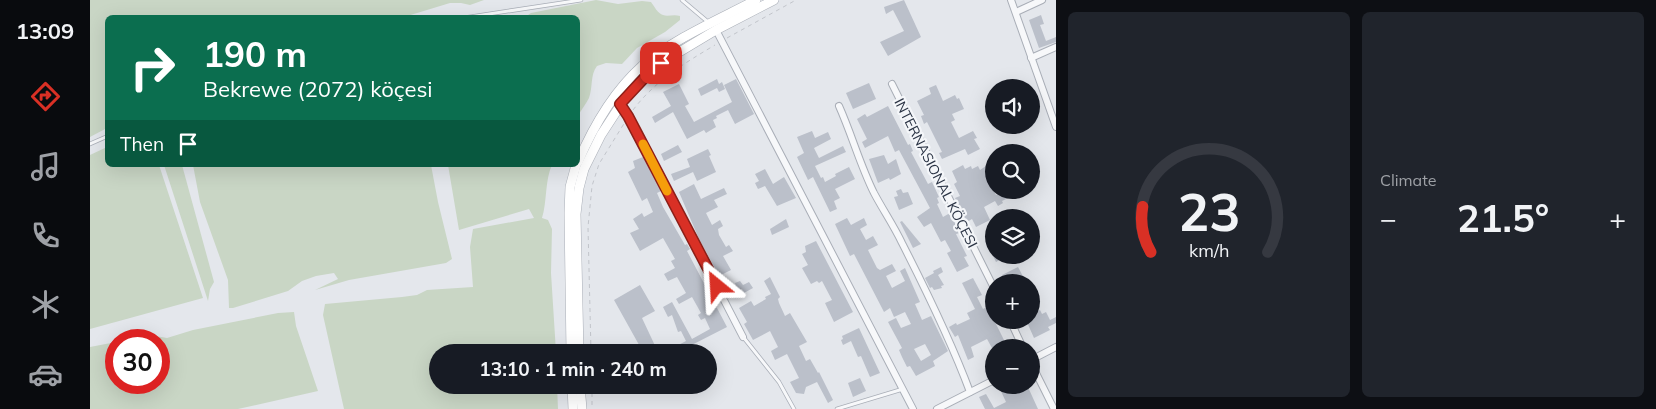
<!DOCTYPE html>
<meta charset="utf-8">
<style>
body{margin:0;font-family:Mulish,sans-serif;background:#20242c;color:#f1f3f6;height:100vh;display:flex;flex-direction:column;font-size:19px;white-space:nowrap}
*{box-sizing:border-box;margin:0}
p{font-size:16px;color:#9ea1a6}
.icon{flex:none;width:28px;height:28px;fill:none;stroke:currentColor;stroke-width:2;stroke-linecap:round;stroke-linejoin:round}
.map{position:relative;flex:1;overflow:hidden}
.drawer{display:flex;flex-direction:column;gap:12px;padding:12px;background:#0d0f14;width:600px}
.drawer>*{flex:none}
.top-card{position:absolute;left:15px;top:15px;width:475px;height:152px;border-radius:8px;box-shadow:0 5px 20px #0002;background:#0b6e4f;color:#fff;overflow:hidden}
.buttons{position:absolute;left:895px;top:79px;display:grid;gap:10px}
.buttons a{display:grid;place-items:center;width:55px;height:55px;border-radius:50%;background:#171b24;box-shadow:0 5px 20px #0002;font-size:25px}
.speed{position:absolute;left:15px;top:329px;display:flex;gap:10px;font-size:25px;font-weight:700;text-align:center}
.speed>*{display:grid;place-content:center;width:65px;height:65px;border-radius:50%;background:#171b24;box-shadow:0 5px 20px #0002;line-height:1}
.speed .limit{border:8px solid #d22;background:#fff;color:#111}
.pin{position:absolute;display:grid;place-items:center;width:42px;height:42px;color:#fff;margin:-21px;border-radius:10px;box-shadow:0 2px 8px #0006}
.me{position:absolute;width:55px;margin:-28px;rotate:333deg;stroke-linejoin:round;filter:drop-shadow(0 0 4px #0008)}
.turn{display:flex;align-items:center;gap:18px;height:105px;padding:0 15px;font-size:22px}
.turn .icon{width:65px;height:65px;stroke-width:2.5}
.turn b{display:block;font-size:35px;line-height:42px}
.then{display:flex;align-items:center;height:48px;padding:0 15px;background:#0003;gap:10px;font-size:19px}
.big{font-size:38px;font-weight:700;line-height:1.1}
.drawer .tile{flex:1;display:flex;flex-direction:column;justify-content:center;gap:8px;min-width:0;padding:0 18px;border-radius:8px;background:#20242c}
.drawer .dial{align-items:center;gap:0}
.dial svg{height:130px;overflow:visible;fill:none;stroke:#363941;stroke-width:7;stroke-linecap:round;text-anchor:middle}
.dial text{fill:#f1f3f6;stroke:none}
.heat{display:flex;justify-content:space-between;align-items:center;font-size:28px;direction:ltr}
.drawer .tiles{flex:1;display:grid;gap:12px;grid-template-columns:repeat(2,1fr)}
.trip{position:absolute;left:339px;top:344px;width:288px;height:50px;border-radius:25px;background:#171b24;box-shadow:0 5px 20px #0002;font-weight:700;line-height:50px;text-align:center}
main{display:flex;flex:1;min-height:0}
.tab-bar{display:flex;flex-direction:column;width:90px;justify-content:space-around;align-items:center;background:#090b0e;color:#9ea1a6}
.tab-bar .icon{width:35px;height:35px}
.tab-bar .on{color:#d93025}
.tab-bar b{font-size:22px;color:#f1f3f6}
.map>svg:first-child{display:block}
.green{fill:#c9d6c5}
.building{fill:#bbc0ca;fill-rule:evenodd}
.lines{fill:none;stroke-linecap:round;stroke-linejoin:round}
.lane-casing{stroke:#a9aeb7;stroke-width:4.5}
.street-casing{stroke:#a9aeb7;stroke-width:8}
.secondary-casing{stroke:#a9aeb7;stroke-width:10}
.path{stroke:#c2c5cb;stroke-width:1;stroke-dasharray:4 4;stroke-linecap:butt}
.lane{stroke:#f7f8fa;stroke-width:3}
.street{stroke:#f7f8fa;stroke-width:6}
.secondary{stroke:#fff;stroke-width:9}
.route-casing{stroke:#8d1f18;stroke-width:12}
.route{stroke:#d93025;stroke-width:9}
.slow{stroke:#f59e0b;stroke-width:9}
.labels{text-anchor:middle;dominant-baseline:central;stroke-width:4.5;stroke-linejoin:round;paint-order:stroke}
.street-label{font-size:14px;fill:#2b3445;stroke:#f4f6f9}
</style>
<main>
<nav class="tab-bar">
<b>13:09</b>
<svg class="icon on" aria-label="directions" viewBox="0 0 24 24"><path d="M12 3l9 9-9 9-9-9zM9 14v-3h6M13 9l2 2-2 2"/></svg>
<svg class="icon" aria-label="music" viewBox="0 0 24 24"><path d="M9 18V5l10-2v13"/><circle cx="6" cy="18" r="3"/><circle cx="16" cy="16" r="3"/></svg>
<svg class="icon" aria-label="phone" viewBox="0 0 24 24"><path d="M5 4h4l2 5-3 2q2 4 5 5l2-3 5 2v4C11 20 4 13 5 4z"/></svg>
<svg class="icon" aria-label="climate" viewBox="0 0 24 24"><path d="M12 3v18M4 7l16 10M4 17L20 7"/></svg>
<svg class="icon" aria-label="car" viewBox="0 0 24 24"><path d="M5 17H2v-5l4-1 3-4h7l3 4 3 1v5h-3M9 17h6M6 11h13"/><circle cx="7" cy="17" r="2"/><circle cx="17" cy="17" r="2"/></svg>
</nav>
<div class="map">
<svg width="966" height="409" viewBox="0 0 966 409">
<rect width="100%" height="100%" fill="#e4e7ec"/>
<g class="green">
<polygon points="0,0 394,0 380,5 371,3 360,3 314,17 18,18 17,128 0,137"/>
<path d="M506 0 528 4 552 1 561 2C564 6 568 14 573 15 578 17 583 14 590 16V20L575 32 547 48 532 64 516 63 507 66C500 75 503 87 499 98 496 104 491 110 488 116V18L435 17 441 13Z"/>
<polygon points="17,147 18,165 69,165 113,298 0,329 0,155"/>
<polygon points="74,165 92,165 124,282 120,289 118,301"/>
<polygon points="103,165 341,165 348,202 362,259 356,263 259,280 225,290 248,279 244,273 226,276 212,281 198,291 143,308 139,308 138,280 110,202"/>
<path d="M358 165H462C455 179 457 202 452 218L458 220 462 229 461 273 466 352H348V385H467L468 409H254L233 315 235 304 312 297 327 295 337 290 383 287 380 247 383 229 444 218 439 209 369 230Z"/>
<polygon points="204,312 206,326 228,391 148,409 0,409 0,347 26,342 26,382 69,382 69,340 38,340 60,335 77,338 103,330 188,313"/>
</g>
<g class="building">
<polygon points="814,0 831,37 798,56 790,42 814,31 803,10 796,14 794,7"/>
<polygon points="951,15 954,24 950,25 956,41 966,37 966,42 949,48 939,20"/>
<polygon points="627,79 629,84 632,82 635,89 629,92 627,88 611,96 608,89"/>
<polygon points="646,79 664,114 645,124 638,110 626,116 627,118 623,120 626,127 616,133 614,130 597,139 583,112 565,123 562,117 581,106 573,92 589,84 599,104 595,106 604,122 642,102 634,85"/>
<polygon points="779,83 786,99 763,109 756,93"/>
<polygon points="846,85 853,101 865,95 867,99 869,98 874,109 862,114 865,120 861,122 869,138 883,131 887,138 884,139 890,149 878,155 875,149 852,159 849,153 852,152 837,122 834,124 831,116 834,115 827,101 841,94 839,88"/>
<polygon points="798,106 818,145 820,144 823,151 821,152 838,184 842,182 849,197 847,198 849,203 847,204 853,217 860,213 870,233 866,234 877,256 874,257 879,266 867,272 857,253 861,251 855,240 851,242 841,223 834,227 827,217 840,208 809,150 805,152 798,136 775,148 772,142 777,139 767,119 775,114 777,117"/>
<polygon points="722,131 725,138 738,132 741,139 724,148 729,158 753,146 756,152 725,166 731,178 733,177 735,182 746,176 745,174 759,167 765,179 745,189 750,198 744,201 747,209 740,212 723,177 718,180 707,157 714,153 707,137"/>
<polygon points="588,145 592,152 574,161 571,154"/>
<polygon points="618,149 621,155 619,156 626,172 607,181 603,172 584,181 581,174 600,167 597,159"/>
<polygon points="794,155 798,164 806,159 811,174 800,180 799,178 788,183 779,159"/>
<polygon points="553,157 571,191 567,193 573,207 595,245 597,244 600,249 597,251 637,327 588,352 575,352 596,341 591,331 588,332 582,315 578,317 573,307 582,302 602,339 620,329 615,318 611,320 608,315 611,313 602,297 589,304 586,299 596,293 587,277 578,281 574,274 585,268 581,261 585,259 573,238 550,251 540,233 549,229 543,219 552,213 554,217 563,212 557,198 552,201 538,172 545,168 543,161"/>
<polygon points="873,165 875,169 881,166 882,169 888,166 890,170 896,166 904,177 904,184 901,185 906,195 910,193 912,195 922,190 935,190 912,201 913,203 908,206 905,201 894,207 900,220 886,227 882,219 877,222 865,198 870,196 864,184 867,182 862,171"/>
<polygon points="675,169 683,184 694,177 706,198 687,206 675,186 668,189 665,183 669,181 665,174"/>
<polygon points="604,184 611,199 634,188 637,194 624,200 628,207 616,213 622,225 630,220 633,226 628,229 629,235 636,247 639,245 643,251 633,256 641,270 629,276 609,239 589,192"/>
<polygon points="811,189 813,193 818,192 823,204 809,210 804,197 808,196 806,191"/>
<path d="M757 218 761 225 774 218 777 225 770 229 776 240 783 236 788 245 778 250 787 268 790 270 802 264 806 271 796 276 802 288 815 281 810 271 815 268 830 302 825 304 832 320 841 316 857 349 858 351 843 361 845 366 826 376 820 366 817 367 812 357 809 350 812 348 798 322 806 318 811 328 821 324 815 312 804 317 800 308 794 312 764 254 760 256 745 224ZM835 344 841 355 831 361 824 349Z"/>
<polygon points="696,219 699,227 682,235 680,229"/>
<polygon points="812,221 831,244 823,248 810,222"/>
<polygon points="904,237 904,255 919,255 906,262 896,241"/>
<polygon points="726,241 763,312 744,322 735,303 742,300 732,281 729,283 727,281 721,284 712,268 718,265 712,254 716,252 715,246"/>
<polygon points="851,267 853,272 848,275 854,285 851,286 852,288 844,290 842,287 840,288 835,278 844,273 843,271"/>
<polygon points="928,267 936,282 916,282 912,275"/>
<polygon points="680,277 690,297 688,299 689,303 695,316 700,313 717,342 709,346 716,361 720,359 728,373 729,372 743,400 738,403 727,382 716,387 714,394 706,393 700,382 709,378 697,354 685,360 681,351 688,347 680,331 663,340 654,324 657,322 649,308 661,301 664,306 676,299 675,297 681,294 674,281"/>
<polygon points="883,278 892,295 887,297 893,309 901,305 904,312 902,314 904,320 918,348 902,348 897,339 881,347 884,357 878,360 868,335 865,337 859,327 866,323 867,325 880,319 877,313 885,309 872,283"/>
<polygon points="650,281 653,285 659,282 663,288 654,293 652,289 644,294 641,289 646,286 645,283"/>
<polygon points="550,285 565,311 552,318 568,352 553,352 524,300"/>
<polygon points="950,310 952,314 956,312 960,320 966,317 966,323 958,327 960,330 944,338 936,320 941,320 941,314"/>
<polygon points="769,328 790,373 780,377 771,356 768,357 761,341 753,345 751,340 753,339 752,336"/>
<polygon points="770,378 776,391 763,397 758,383"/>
<polygon points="914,385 937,385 948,409 895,409 889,397 896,394 904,408 916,402 909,387"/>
</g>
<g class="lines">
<defs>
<g id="lane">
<polyline points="592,0 618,22"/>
<polyline points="373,18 491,0"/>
<polyline points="0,144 18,136"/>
<polyline points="654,338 689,382 704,409"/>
<polyline points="747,409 813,389"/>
</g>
<g id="street">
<polyline points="921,0 966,127"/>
<polyline points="926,12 952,0"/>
<polyline points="626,30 823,409"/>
<polyline points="941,58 966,47"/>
<polyline points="802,84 904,288"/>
<polyline points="530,104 539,116 653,337"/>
<path d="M749 106C762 135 770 165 784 193 793 210 804 226 812 243 837 292 861 341 880 392"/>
<polyline points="920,320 933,348"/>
<polyline points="941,360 966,347"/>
<polyline points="941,363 964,409"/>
<polyline points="847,409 904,380"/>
</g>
<g id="secondary">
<path d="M488 162C503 127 524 91 552 66 585 38 628 20 666 0"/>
<polyline points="481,352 479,213 480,187 486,165"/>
<polyline points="489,352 486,214 489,188 494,169 511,135 537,95 571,63 626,30 684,0"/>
<polyline points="482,385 483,409"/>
<polyline points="490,385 492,409"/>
</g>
</defs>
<use href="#lane" class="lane-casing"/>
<use href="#street" class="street-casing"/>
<use href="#secondary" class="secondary-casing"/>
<g class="path">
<polyline points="637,38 706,0"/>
<path d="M543 110C565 81 593 64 625 45"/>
<polyline points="501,352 498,227 502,186 509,164 535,122"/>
<polyline points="502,385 502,409"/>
</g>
<use href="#lane" class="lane"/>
<use href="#street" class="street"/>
<use href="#secondary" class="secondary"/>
</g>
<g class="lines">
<defs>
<polyline id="route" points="571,63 558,74 530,104 538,116 627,286"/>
</defs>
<use href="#route" class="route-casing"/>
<use href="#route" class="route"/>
<polyline class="slow" points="553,144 577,191"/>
</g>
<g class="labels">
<g class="street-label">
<text transform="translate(846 173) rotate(63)">INTERNASIONAL KÖÇESI</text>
</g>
</g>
</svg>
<div class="buttons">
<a><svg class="icon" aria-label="sound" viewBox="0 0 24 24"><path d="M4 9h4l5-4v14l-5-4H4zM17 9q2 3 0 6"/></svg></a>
<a><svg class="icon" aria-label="search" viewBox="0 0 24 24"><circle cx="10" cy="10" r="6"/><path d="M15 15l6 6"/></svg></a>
<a><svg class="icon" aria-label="layers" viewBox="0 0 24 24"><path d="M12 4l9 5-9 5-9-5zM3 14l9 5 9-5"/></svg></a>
<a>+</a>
<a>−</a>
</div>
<div class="speed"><div class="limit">30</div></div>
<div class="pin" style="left:571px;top:63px;background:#d93025"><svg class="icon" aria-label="arrive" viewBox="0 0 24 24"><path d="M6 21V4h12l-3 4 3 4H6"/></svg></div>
<svg class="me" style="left:627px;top:286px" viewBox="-20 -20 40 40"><path d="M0-17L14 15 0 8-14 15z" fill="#d93025" stroke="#fff" stroke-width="4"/></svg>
<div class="trip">13:10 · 1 min · 240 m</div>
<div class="top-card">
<div class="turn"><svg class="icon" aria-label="right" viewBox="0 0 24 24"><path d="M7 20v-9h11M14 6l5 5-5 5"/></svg><div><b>190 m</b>Bekrewe (2072) köçesi</div></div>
<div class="then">Then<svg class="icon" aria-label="arrive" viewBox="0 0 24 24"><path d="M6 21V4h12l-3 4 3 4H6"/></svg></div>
</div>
</div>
<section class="drawer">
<div class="tiles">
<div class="tile dial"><svg viewBox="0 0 100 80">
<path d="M14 69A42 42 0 1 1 86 69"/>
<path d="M14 69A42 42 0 0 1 9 41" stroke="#d93025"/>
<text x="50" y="56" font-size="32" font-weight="700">23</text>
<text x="50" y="72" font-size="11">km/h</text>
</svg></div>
<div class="tile"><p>Climate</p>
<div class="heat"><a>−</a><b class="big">21.5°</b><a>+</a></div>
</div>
</div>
</section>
</main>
